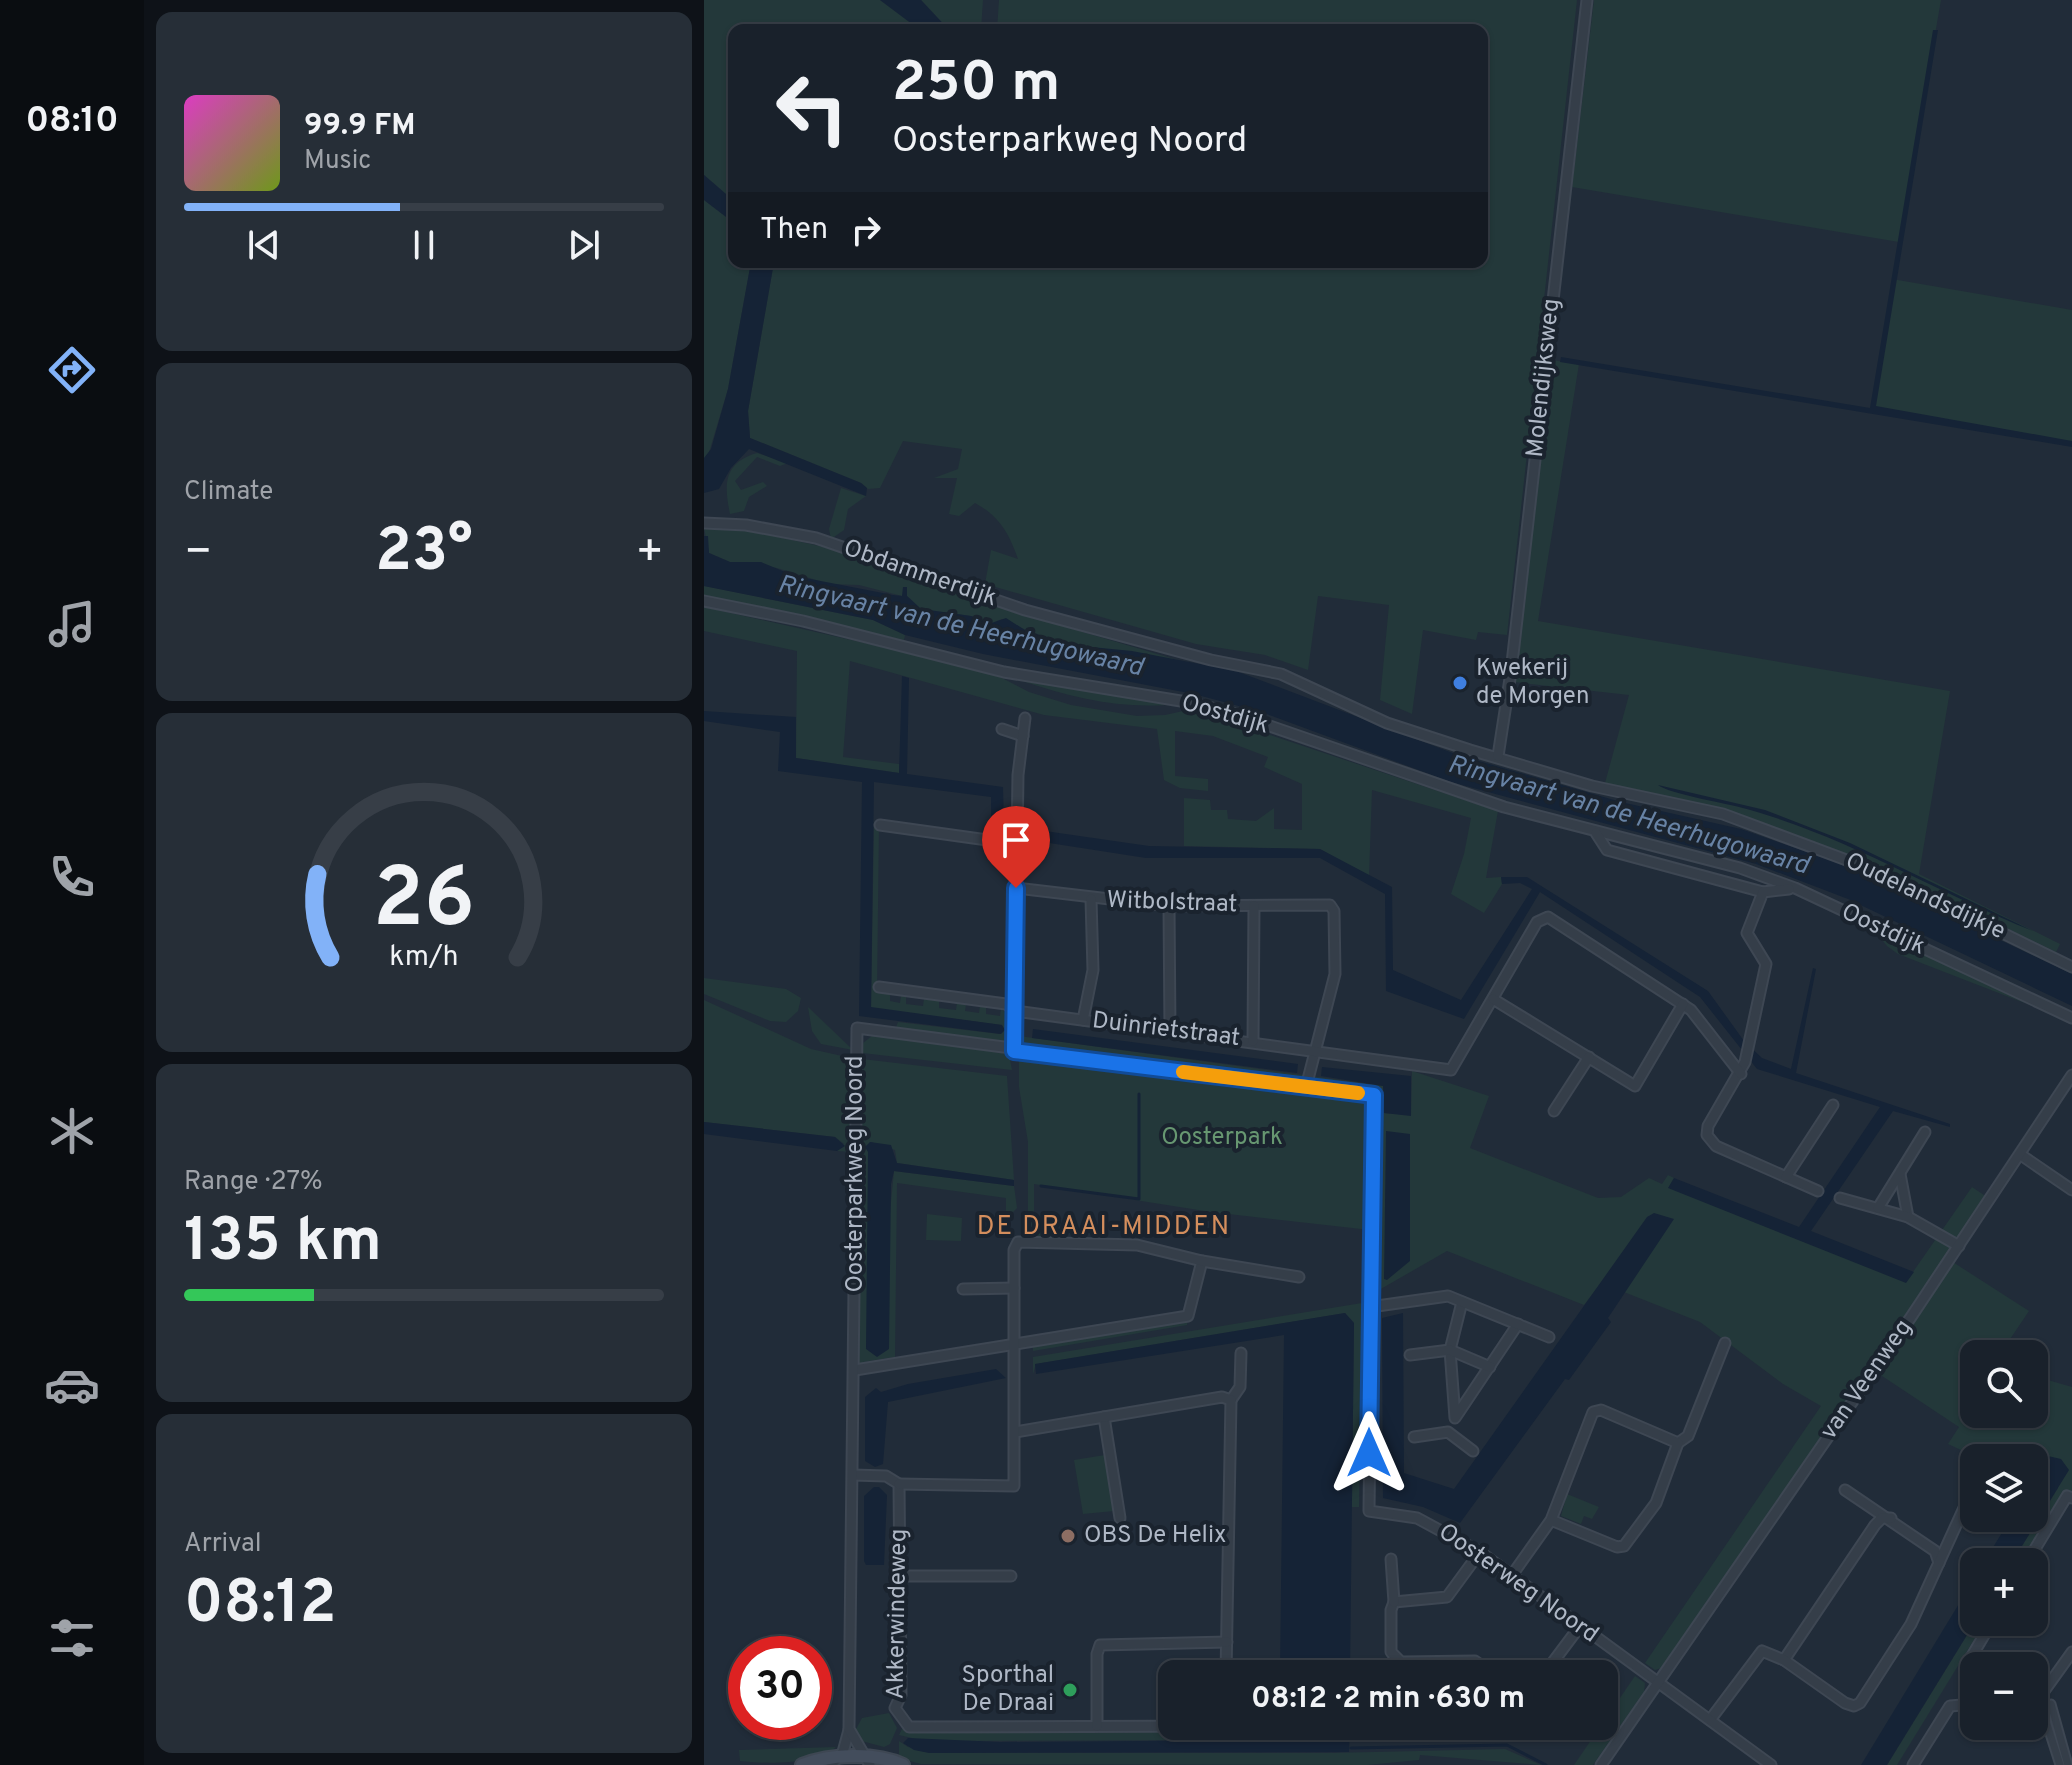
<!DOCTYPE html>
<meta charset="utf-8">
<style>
body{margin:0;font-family:Overpass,sans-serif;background:#262e37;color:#f1f3f6;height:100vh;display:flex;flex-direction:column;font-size:30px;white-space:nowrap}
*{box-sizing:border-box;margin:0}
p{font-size:26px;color:#9fa3a9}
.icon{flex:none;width:44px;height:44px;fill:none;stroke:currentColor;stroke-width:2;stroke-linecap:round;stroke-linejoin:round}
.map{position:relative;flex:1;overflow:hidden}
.side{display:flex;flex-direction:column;gap:12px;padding:12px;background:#0e1218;width:560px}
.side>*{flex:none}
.banner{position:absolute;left:24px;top:24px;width:760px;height:244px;border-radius:16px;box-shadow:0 2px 6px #0004,0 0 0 2px #373e47;background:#19212b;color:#f1f3f6;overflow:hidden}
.fabs{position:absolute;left:1256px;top:1340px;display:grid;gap:16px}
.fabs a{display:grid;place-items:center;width:88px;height:88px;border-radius:16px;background:#19212b;box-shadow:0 2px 6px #0004,0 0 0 2px #373e47;font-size:40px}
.speed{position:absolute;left:24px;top:1636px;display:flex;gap:16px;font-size:40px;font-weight:700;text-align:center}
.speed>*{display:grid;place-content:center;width:104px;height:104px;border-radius:50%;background:#19212b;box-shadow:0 2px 6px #0004,0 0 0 2px #373e47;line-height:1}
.speed .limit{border:12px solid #d22;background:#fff;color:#111}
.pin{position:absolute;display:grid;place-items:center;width:68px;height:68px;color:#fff;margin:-82px -34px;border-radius:50% 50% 50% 0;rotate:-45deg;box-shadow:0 0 8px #0007}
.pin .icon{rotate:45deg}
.me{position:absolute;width:88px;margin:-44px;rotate:0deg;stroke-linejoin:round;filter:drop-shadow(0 0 6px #0008)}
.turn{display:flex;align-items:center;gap:28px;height:168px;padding:0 32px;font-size:36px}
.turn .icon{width:104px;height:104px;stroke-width:2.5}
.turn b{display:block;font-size:56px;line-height:68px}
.then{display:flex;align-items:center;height:76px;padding:0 32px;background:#0003;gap:16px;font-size:30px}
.big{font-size:60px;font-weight:700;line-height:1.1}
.side .tile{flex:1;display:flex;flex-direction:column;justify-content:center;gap:12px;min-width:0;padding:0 28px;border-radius:16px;background:#262e37}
.side .dial{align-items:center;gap:0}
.dial svg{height:208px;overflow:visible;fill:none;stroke:#373e47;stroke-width:7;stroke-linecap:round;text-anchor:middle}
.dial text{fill:#f1f3f6;stroke:none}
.song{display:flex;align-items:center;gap:24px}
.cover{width:96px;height:96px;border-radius:12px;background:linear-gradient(135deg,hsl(310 70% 55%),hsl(80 70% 35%))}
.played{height:8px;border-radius:4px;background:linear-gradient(90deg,#82b2f8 45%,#373e47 45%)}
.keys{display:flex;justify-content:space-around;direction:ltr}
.heat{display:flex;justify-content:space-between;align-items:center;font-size:44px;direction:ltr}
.charge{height:12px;border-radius:6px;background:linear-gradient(90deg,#34c759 27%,#373e47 0)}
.trip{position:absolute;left:454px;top:1660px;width:460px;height:80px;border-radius:16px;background:#19212b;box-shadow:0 2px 6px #0004,0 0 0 2px #373e47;font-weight:700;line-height:80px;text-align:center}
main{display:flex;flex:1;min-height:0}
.menu{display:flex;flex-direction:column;width:144px;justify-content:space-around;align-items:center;background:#0a0d11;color:#9fa3a9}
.menu .icon{width:56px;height:56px}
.menu .selected{color:#82b2f8}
.menu b{font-size:36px;color:#f1f3f6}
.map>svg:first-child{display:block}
.green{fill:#23383a}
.water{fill:#152336}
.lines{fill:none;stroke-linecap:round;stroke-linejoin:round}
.stream{stroke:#152336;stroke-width:3}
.pedestrian-casing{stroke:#3e4753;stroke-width:11}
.minor-casing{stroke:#3e4753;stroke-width:13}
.secondary-casing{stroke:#3e4753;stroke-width:16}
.pedestrian{stroke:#353e49;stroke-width:7}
.minor{stroke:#353e49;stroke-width:9}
.secondary{stroke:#434d5c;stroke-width:12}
.route-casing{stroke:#114b97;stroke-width:20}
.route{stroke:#1a73e8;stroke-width:14}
.slow{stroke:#f59e0b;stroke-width:14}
.shop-dot{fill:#3f7fe0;stroke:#1a232e;stroke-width:3}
.education-dot{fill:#8d6e63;stroke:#1a232e;stroke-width:3}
.leisure-dot{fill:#2e9e5b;stroke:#1a232e;stroke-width:3}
.labels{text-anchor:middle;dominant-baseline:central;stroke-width:8;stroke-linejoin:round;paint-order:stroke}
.street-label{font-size:24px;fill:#afb8c6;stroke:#1a232e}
.poi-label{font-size:24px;fill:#afb8c6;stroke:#1a232e;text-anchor:start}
.park-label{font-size:24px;fill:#679771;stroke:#1a232e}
.water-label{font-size:26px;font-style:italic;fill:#6883a5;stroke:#1a232e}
.neighbourhood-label{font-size:26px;letter-spacing:2px;fill:#d48e5d;stroke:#1a232e}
</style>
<main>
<nav class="menu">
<b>08:10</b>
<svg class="icon selected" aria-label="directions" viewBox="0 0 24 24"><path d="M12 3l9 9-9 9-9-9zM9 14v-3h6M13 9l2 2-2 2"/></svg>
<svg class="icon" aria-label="music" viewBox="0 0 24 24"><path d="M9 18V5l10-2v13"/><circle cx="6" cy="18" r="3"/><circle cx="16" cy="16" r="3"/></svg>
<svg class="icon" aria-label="phone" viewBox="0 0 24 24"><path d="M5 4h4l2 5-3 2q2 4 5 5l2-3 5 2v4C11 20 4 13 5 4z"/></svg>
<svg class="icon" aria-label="climate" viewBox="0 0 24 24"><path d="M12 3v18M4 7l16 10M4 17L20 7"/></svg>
<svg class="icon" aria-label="car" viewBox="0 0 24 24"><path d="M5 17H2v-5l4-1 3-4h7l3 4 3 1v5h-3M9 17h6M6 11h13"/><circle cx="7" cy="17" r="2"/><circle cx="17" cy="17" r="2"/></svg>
<svg class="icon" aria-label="filters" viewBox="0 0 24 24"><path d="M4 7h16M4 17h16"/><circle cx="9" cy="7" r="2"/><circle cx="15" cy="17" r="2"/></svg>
</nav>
<section class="side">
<div class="tile">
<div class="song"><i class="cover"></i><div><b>99.9 FM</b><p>Music</p></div></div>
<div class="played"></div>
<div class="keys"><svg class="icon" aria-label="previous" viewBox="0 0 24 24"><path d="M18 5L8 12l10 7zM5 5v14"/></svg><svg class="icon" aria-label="pause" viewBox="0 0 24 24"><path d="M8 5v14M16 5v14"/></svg><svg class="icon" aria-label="next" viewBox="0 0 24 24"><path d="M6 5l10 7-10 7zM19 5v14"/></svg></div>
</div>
<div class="tile"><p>Climate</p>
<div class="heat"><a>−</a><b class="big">23°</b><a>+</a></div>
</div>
<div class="tile dial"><svg viewBox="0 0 100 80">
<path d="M14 69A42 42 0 1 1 86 69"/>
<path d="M14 69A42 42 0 0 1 9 37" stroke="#82b2f8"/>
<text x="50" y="56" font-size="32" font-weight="700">26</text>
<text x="50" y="72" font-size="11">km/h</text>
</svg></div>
<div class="tile"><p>Range · 27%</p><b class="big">135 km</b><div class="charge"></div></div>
<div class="tile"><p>Arrival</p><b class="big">08:12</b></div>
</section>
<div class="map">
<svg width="1368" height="1765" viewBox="0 0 1368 1765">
<rect width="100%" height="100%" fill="#212c39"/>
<g class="green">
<polygon points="0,0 176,0 216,30 30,30 30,201 0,175"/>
<polygon points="217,0 279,0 277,30 245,30"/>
<path d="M295 0H873L803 635 774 632 772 640 719 630 708 714 676 700 685 605 614 596 604 670 561 655 492 644 281 584 287 550 314 559C305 533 295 516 271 503L255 516 245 514 253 478H230L254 469 258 449 199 441 176 488 164 489 157 483 46 438 44 411 70 262H778V30H293Z"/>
<polygon points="890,0 1237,0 1195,242 868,187"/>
<polygon points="0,200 30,223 30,262 47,262 24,389 3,459 0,458"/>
<polygon points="1188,279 1368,310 1368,445 1168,412"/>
<polygon points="848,360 875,364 834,621 1246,691 1215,874 1356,944 1352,952 1200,879 1130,851 1035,816 901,783 925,695 810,682"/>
<path d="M53 453 84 463 76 466 53 457 31 481 37 490 59 482 63 486 45 497 40 511 26 514C20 485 19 463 53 453Z"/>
<polygon points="137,488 162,496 144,509 140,530 127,539 125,529"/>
<path d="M0 528 46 531 120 547 256 590 298 608 487 664C424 650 356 650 298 619L288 623 267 616 217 609 203 596V588L198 596 155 585 125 584 73 568 26 562 5 553Z"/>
<polygon points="0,586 169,620 201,635 200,640 0,597"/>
<polygon points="0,607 228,658 296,677 325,692 367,705 433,716 461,715 488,709 794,811 782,878 797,877 798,884 780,913 747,894 760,854 767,818 668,790 665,877 616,849 480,846 480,798 506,800 507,810 523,810 524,819 552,821 570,808 570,829 598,830 598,784 560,767 564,757 509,736 471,731 471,776 504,779 504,791 476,788 460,780 453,729 340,715 146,661 139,757 195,764 195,773 92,758 93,651 0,631"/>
<path d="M318 681 473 704C418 710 370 698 318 681Z"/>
<polygon points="170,822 175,823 173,993 186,994 186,1001 196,1003 197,996 202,996 202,1004 219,1006 220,999 235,1001 235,1008 252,1010 253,1003 262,1004 261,1011 275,1013 276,1006 282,1007 282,1014 296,1016 297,1009 306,1016 302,1044 191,1030 194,1022 296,1034 298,1025 167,1008"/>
<polygon points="1170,930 1323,1004 1194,954 1183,946"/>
<polygon points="0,978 82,989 97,998 94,1011 82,1022 66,1021 0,994"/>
<polygon points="0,1000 107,1049 147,1058 148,1152 133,1151 140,1144 131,1137 0,1122"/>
<polygon points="104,1007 149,1050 117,1044 108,1031"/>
<polygon points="169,1035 305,1054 308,1070 158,1053 158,1044"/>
<polygon points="315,1036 680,1086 680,1113 707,1115 708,1071 785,1096 766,1148 894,1198 917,1197 945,1178 958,1184 964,1175 970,1178 965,1187 1202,1282 1268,1187 1283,1197 1241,1257 1325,1311 1296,1354 1270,1354 1270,1414 1330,1414 1330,1376 1368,1387 1368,1494 1361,1491 1318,1562 1308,1562 1354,1488 1330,1482 1330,1458 1274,1458 1244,1444 1255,1427 1166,1368 957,1668 951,1670 941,1663 1117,1406 1079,1384 996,1322 897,1283 880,1305 743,1251 675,1290 675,1231 507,1212 330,1184 330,1232 342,1233 343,1237 334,1237 324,1230 324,1142 315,1087"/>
<polygon points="158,1059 303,1076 310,1180 193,1163 191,1150 167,1142 161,1147 164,1151 168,1353 172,1354 190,1171 310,1186 313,1208 302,1219 302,1198 193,1183 191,1357 159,1362 158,1365 155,1364"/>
<polygon points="223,1214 258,1218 257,1241 222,1240"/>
<polygon points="658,1303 655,1507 648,1507 648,1496 650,1323 641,1313 332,1364 329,1374 329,1357"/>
<polygon points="484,1320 483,1325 329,1351 329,1346"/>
<polygon points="401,1455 410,1511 379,1514 370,1460"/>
<polygon points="863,1494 895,1507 888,1519 880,1516 877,1524 857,1516"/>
<polygon points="1271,1622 1281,1622 1193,1765 1183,1765"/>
<polygon points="931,1676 941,1683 940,1692 889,1765 870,1765"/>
<polygon points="185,1713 193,1728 186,1744 180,1747 154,1740 151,1731 158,1718"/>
<polygon points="527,1726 536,1726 536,1740 221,1741 195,1735 198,1729 519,1732"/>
<polygon points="195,1741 204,1747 255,1753 627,1753 801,1749 837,1765 716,1755 715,1760 663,1765 217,1764 195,1758"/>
<path d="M132 1747C115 1765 60 1764 36 1761L35 1750Z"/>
</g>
<g class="water">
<polygon points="176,0 217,0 245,30 216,30"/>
<polygon points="1229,30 1234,30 1172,406 1368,441 1368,447 856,362 857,357 1166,408"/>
<polygon points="0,175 30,201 30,223 0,200"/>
<polygon points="47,262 70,262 44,411 46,438 157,483 163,488 162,496 45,449 27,468 15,489 0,493 0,458 7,449 24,389"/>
<polygon points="0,536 4,536 5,553 26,562 57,562 91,576 189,595 198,596 199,587 203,587 203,596 217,609 267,616 288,623 302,618 324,632 377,646 428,651 532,671 754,755 917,802 1037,829 1131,862 1368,974 1368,1006 1144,899 1052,864 747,782 557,712 490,694 279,654 201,635 169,620 0,586"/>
<polygon points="198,676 205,678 203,774 299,787 300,826 287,826 287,797 170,782 167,1007 298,1025 301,1030 297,1034 155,1016 158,782 74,771 76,732 0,721 0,711 92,717 92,758 195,773"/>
<path d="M954 785 1061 810 1146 843 1329 931C1230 891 1139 834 1035 807 1016 802 966 794 954 785Z"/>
<polygon points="327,829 445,846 616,849 688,887 689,970 757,1000 828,889 816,883 798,884 797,877 823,877 1004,991 1040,1041 1058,1058 1087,1069 1109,968 1112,969 1092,1073 1246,1124 1246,1127 1189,1111 1107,1231 1210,1272 1202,1283 964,1188 970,1178 1095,1227 1176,1107 1053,1069 996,997 836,892 760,1019 682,991 681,894 616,858 442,858 326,840"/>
<polygon points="329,1029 594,1064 593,1073 328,1038"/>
<polygon points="618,1067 707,1076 707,1116 680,1113 679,1086 617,1076"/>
<polygon points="0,1122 131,1137 141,1146 133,1151 0,1134"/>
<polygon points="682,1131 706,1134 706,1261 683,1280 680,1279"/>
<polygon points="166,1142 187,1145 193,1163 310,1180 310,1186 190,1171 187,1184 185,1349 173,1357 162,1349 164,1152 161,1147"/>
<polygon points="950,1213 970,1219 904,1318 907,1322 865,1380 861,1379 756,1523 719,1507 679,1498 678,1318 699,1313 700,1473 750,1489 943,1217"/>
<polygon points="641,1313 650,1323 646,1674 576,1674 580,1335 332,1374 331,1364"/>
<polygon points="292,1369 302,1378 184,1402 179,1464 171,1467 161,1461 161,1397 172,1388 177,1392 204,1384"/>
<polygon points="1344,1456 1357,1459 1365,1470 1308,1562 1280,1562 1307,1518 1330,1518 1330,1481"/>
<polygon points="170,1487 175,1487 183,1495 180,1565 162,1565 160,1561 160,1496"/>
<polygon points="1270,1579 1271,1622 1183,1765 1157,1765"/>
<polygon points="575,1726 646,1726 645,1752 225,1753 210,1750 199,1743 204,1738 296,1742 574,1740"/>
</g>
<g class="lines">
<g class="stream">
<polyline points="337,1186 435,1199 435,1094"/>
<polyline points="647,1748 803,1745 842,1765"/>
</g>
<defs>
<g id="pedestrian">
<polyline points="686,1674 689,1658"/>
<polyline points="1347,1704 1364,1765"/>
<polyline points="1339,1712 1356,1765"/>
<polyline points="686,1726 686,1731 804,1726"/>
</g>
<g id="minor">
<polyline points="0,523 42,525 112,538 321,610 507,660 577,674 683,723 766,750 888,786 1019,814 1172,871 1368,967"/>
<polyline points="0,601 99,621 300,672 489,703 531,714 800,807 1036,868 1091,888 1368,1018"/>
<polyline points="298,729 319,736"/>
<polyline points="794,756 807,672 883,0"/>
<polyline points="176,825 312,844"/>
<polyline points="892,833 903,850 1059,892"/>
<polyline points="312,888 465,906 626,905 630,911 631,974 602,1087"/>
<polyline points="1085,889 1059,892 1043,933 1062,964 1041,1062 1004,1126 1003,1135 1012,1146 1114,1191"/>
<polyline points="465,906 466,1031"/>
<polyline points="175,987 302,1004 311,1011 747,1070 833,922 844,917 987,1010 1037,1074"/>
<polyline points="789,999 931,1086 979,1004"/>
<polyline points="379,1020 389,970 387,899"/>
<polyline points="549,1041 550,906"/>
<polyline points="310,1051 314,775 321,718"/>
<polyline points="850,1111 885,1057"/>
<polyline points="1317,1155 1368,1190"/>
<polyline points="1196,1174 1204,1217"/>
<polyline points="1082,1177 1129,1105"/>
<polyline points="1136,1198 1204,1217 1255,1246"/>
<polyline points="1174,1208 1221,1132"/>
<polyline points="259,1289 310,1288"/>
<polyline points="758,1302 746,1350 751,1418 814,1324"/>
<polyline points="666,1307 744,1296 845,1337"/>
<polyline points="706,1355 746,1350 786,1367"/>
<polyline points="151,1370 484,1316 498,1261"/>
<polyline points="527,1400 536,1387 537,1353"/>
<polyline points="400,1417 416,1518"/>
<polyline points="311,1432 518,1397 527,1400 522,1674"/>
<polyline points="710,1437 744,1432 769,1451"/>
<polyline points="974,1443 984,1436 1021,1343"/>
<polyline points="149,1475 182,1476 195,1484 197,1695 191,1708 205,1727 520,1726"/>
<polyline points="195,1484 310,1486 310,1250 314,1242 433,1245 498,1261 595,1277"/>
<polyline points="1141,1490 1231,1551 1235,1563"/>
<polyline points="776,1552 743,1597 690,1602 687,1610 687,1652 697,1662 771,1661 789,1674"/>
<polyline points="687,1559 690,1602"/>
<polyline points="1323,1562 1363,1496 1368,1498"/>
<polyline points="808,1575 847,1520 889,1412 897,1410 974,1443 952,1503 920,1546 913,1547 847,1520"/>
<polyline points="196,1576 307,1576"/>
<polyline points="1080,1660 1171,1525 1178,1518 1187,1518"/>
<polyline points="840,1674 876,1626"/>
<polyline points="1270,1677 1266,1659 1288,1622"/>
<polyline points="1330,1705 1368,1652"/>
<polyline points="1006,1720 1058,1651 1080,1660 1141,1703 1150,1706 1156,1703 1207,1624 1270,1486"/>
<polyline points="393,1726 393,1654 396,1645 523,1642"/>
<polyline points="127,1765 139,1752 145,1730"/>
<polyline points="166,1765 145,1729 153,1028 670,1095 665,1511 713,1518 776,1552 1067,1765"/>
<polyline points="897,1765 1207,1317 1368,1075"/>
<polyline points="1209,1765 1246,1706 1270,1704"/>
</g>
<path id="secondary" d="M98 1765C126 1754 172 1752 199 1765"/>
</defs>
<use href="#pedestrian" class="pedestrian-casing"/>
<use href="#minor" class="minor-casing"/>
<use href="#secondary" class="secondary-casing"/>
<use href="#pedestrian" class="pedestrian"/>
<use href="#minor" class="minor"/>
<use href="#secondary" class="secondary"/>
</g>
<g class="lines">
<defs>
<polyline id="route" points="312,888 310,1051 670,1095 665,1453"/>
</defs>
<use href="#route" class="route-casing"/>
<use href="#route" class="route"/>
<polyline class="slow" points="479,1072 654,1093"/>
</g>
<circle class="shop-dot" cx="756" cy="683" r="8"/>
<circle class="education-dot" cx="364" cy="1536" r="8"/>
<circle class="leisure-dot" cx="366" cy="1690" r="8"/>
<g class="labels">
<g class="street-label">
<text transform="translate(840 378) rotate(-84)">Molendijksweg</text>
<text transform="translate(216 574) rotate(19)">Obdammerdijk</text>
<text transform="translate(521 715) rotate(16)">Oostdijk</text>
<text transform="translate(1221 897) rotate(25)">Oudelandsdijkje</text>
<text transform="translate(468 903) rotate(2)">Witbolstraat</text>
<text transform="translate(1179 930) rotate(25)">Oostdijk</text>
<text transform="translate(462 1030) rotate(7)">Duinrietstraat</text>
<text transform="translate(152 1174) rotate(-90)">Oosterparkweg Noord</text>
<text transform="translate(1163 1380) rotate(-55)">van Veenweg</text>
<text transform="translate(814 1584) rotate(35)">Oosterweg Noord</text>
<text transform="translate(194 1614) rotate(-89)">Akkerwindeweg</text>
</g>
<g class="poi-label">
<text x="772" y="669">Kwekerij<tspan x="772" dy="28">de Morgen</tspan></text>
<text x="380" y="1536">OBS De Helix</text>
<text x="350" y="1676" text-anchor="end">Sporthal<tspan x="350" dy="28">De Draai</tspan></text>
</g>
<g class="park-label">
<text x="518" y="1138">Oosterpark</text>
</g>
<g class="water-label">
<text transform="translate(256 627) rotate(13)">Ringvaart van de Heerhugowaard</text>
<text transform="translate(924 816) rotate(16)">Ringvaart van de Heerhugowaard</text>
</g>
<g class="neighbourhood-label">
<text x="400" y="1227">DE DRAAI-MIDDEN</text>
</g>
</g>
</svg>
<div class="fabs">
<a><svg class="icon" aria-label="search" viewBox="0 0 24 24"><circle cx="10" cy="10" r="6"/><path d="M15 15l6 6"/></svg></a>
<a><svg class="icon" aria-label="layers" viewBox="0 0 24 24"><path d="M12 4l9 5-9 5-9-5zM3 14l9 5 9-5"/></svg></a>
<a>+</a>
<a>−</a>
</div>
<div class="speed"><div class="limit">30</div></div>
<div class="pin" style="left:312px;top:888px;background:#d93025"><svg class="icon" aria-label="arrive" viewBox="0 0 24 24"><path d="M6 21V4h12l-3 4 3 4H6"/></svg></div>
<svg class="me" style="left:665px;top:1453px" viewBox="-20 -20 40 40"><path d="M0-17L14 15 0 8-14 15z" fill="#1a73e8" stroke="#fff" stroke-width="4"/></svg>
<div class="trip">08:12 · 2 min · 630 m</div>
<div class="banner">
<div class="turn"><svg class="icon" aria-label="left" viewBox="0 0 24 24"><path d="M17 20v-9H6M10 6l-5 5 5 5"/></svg><div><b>250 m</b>Oosterparkweg Noord</div></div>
<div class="then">Then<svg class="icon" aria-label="right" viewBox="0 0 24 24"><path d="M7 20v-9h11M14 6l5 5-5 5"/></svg></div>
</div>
</div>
</main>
